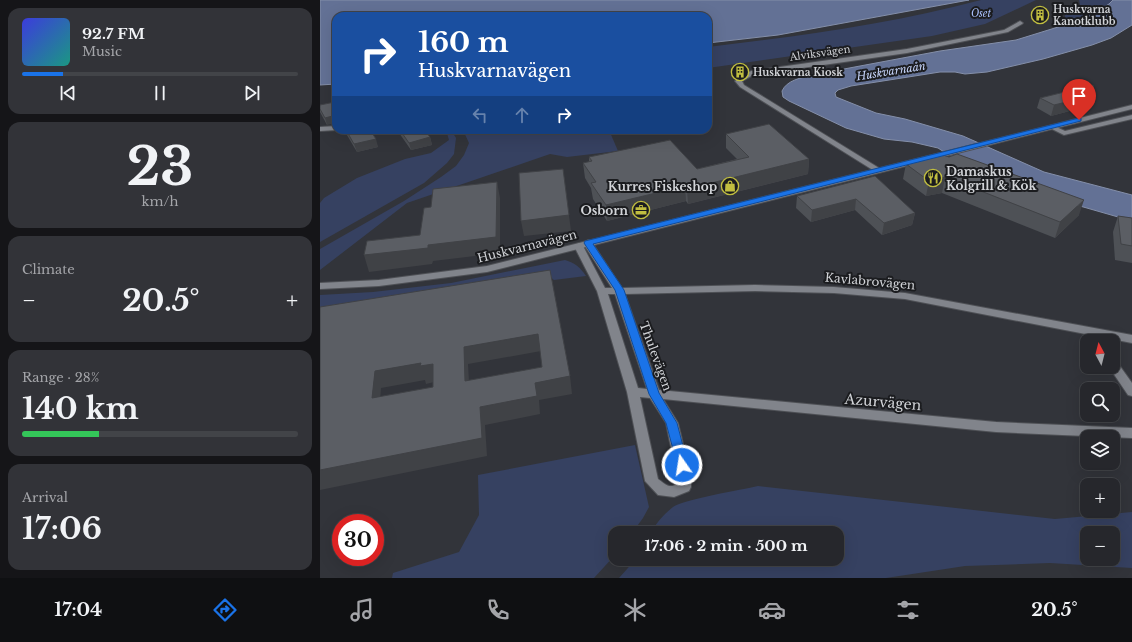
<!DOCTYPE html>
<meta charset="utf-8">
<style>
body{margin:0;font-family:"Libre Baskerville",serif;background:#323338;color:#f1f3f6;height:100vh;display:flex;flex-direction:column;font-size:15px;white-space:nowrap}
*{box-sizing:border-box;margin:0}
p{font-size:13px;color:#a4a5a9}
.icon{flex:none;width:22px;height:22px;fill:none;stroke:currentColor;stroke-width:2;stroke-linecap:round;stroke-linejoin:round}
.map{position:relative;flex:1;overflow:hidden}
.details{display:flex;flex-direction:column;gap:8px;padding:8px;background:#151518;width:320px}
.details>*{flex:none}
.hud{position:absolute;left:12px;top:12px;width:380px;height:122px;border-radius:12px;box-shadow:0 4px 16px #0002,0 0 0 1px #424448;background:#1a4fa0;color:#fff;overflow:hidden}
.needle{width:26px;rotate:353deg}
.tools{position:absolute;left:760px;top:334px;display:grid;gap:8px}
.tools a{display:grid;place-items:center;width:40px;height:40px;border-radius:8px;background:#26272c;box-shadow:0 4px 16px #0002,0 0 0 1px #424448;font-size:20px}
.speed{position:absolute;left:12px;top:514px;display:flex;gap:8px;font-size:20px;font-weight:700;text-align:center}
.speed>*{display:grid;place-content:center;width:52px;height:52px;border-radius:50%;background:#26272c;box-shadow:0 4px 16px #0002,0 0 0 1px #424448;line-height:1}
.speed .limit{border:6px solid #d22;background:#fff;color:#111}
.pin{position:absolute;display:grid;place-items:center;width:34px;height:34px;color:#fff;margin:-41px -17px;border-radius:50% 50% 50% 0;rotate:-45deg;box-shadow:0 0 4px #0007}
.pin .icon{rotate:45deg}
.me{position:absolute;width:44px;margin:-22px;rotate:347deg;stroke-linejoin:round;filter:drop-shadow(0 0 3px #0008)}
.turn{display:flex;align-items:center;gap:14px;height:84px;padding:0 20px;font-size:18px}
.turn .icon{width:52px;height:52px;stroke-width:2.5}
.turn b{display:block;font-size:28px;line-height:34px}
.lanes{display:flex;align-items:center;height:38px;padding:0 20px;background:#0003;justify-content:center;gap:20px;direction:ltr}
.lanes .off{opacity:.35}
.big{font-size:30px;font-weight:700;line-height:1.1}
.details .widget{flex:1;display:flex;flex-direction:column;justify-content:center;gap:6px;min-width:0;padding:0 14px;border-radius:12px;background:#323338}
.details .dial{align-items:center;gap:0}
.dial b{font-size:52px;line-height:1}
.song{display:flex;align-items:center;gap:12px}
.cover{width:48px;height:48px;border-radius:6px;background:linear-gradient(135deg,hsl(240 70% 55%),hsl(170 70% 35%))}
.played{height:4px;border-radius:2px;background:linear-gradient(90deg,#1a73e8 15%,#424448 15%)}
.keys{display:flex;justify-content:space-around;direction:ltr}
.heat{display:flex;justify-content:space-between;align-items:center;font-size:22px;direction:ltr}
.charge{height:6px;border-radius:3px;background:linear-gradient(90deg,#34c759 28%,#424448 0)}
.trip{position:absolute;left:288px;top:526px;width:236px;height:40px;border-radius:12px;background:#26272c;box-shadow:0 4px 16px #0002,0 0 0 1px #424448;font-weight:700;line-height:40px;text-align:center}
.menu{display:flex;height:64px;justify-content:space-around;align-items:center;background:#0f1012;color:#a4a5a9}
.menu .icon{width:28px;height:28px}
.menu .selected{color:#1a73e8}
.menu b{font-size:18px;color:#f1f3f6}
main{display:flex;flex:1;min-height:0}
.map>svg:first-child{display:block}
.green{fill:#364161;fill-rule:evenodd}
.water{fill:#637195;stroke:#848fa9}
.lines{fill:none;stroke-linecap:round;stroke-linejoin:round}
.minor-casing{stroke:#4e5055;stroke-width:2}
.tertiary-casing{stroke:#4e5055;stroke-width:2}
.minor{fill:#81848b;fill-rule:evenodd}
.tertiary{fill:#81848b;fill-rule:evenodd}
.wall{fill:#4e5156}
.shaded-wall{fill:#404246}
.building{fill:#5b5e64;stroke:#404246;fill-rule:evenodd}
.route{fill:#1a73e8;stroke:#114b97}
.labels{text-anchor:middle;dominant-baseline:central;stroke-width:4;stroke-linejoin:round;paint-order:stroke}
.far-poi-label{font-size:10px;font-weight:bold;fill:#d2d4d8;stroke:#1b1c1f;text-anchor:start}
.far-park-label{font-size:10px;font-style:italic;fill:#a8bffb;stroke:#1b1c1f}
.far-street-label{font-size:10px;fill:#d2d4d8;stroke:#1b1c1f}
.far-water-label{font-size:11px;font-style:italic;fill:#c5d3f8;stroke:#1b1c1f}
.poi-label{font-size:12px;font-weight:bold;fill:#d2d4d8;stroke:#1b1c1f;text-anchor:end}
.street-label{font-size:12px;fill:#d2d4d8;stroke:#1b1c1f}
.near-street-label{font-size:14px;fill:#d2d4d8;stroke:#1b1c1f}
</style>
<main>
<section class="details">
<div class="widget">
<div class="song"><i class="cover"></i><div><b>92.7 FM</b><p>Music</p></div></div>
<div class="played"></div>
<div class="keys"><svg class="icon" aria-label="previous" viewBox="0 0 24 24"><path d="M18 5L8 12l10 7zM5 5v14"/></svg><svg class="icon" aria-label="pause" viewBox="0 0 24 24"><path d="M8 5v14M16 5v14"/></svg><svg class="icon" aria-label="next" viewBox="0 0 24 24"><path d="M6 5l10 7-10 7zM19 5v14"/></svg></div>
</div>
<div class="widget dial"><b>23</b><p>km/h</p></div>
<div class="widget"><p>Climate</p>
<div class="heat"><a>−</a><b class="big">20.5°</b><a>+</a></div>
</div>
<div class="widget"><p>Range · 28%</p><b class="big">140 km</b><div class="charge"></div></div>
<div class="widget"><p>Arrival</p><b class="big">17:06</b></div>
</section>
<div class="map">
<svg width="812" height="578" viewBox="0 0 812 578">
<rect width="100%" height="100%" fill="#32343a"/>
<g class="green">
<path d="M661 0H716L665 24 612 36 388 68V47C479 36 572 24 661 0Z"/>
<path d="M757 0H793C784 11 767 18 754 23L745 19V15L748 10 760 5 759 0Z"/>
<polygon points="126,130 131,130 136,138 134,154 127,163 104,183 0,242 0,203 4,198 37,178 85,159 111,153 129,140"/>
<polygon points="143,130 289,130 298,151 247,157 230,154 87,203 0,270 0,249 84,201 121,177 136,166 144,155 149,143"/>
<path d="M245 260C255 263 260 267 266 276L234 280 225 273 0 310V295L53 292 131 283Z"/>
<polygon points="315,445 329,507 323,518 312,533 295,533 295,555 274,578 72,578 73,573 139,552 159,515 158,475"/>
<path d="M438 486 735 519 812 512V568L730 563 645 566 566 578H299L316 559H517V533H331C336 523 344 514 353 507 364 499 422 490 438 486ZM767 533H793V559H767Z"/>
</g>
<g class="water">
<polygon points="0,0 649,0 458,35 388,43 388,16 16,16 16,84 0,85"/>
<path d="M793 0H812V25L791 38 772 45 723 59 667 72 645 74 635 72H620L531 86 518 90 515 93 516 97 556 113 585 119 643 136 724 172 812 195V221L739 200 647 167 618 148 592 142 564 139 526 128 469 101 463 97 462 91C467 80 481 78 492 75L620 51 696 40 764 19 789 4Z"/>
</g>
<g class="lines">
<defs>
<g id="minor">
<polygon points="700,21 703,23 702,24 688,32 587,53 433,75 422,81 424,85 559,168 560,170 556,172 420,87 415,81 431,71 587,49 684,30"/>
<polygon points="812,115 812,119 744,135 728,127 732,125 745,131"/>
<polygon points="16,126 17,130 0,131 0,127"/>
<path d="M268 240 271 241 302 288 435 285 514 287 585 293 812 335V343L585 299 514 293 435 291 305 294 339 390 676 422 812 428V438L676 432 343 399 358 423 371 477V487L369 491 354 497 338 495 325 481 307 392 277 291 254 246 259 243 262 244 285 288H292L263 243ZM288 294H295L327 389 318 388ZM320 397 330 398 346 423 357 477V484C349 489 345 484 338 479Z"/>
<polygon points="793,361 797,362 812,383 812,396 808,395 789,367 793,367"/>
</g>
<polygon id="tertiary" points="812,105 812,109 167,272 59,286 0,289 0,283 59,280 167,266"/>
</defs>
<use href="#minor" class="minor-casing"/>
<use href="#tertiary" class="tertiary-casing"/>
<use href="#minor" class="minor"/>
<use href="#tertiary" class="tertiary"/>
</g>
<g class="wall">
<polygon points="775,95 772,105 731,116 717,108 720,98"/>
<polygon points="15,102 7,125 0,112 0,105"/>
<polygon points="24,130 50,130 58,147 37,152"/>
<polygon points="77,130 104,130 110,137 112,145 91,150"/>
<polygon points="406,134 489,159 488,174 368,204 366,201 287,221 273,199 271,188 265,178 263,163 269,162 269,157 377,169 417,159 406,148"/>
<polygon points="586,164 759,215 735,238 622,193 606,196 583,179"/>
<polygon points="555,176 595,213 592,225 562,235 535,210 491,222 476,208 477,196"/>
<polygon points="798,216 812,218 812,263 795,260 793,232"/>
</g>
<g class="shaded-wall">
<polygon points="775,95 772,105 731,116 734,105"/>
<polygon points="16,115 16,123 7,125 5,118"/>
<polygon points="110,137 112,145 91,150 89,143"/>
<polygon points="56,139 58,147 37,152 34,144"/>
<polygon points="489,159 488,174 368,204 367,189"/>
<polygon points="243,169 251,231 204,236 201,221"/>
<polygon points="625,177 622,193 606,196 609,181"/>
<polygon points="177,182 180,198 180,253 113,261 112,264 49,272 44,255 108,245"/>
<polygon points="365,186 366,201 287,221 286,205"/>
<polygon points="536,199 535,210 491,222 492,210"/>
<polygon points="764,200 759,215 735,238 740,222"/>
<polygon points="595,213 592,225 562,235 564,223"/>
<polygon points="218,334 221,351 148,364 150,399 145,381 144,347"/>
<polygon points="101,363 113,364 118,381 106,384 105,380 61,388 59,416 52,398 55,371"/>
<polygon points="250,376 252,394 219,400 220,414 165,425 167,456 0,490 0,470 160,407 215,383"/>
</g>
<g class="building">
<polygon points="773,85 775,95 734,105 720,98"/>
<polygon points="15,102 16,103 16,115 5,118 0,109 0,105"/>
<polygon points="449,124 489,159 367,189 365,186 286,205 271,183 276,182 263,163 272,161 269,157 350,140 377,169 429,157 406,134"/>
<polygon points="26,130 50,130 56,139 34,144"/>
<polygon points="80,130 104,130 110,137 89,143"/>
<polygon points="637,154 764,200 740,222 625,177 609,181 586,164 623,155 629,157"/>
<polygon points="243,169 249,215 201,221 199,173"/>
<polygon points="555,176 595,213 564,223 536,199 492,210 477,196"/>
<polygon points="177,182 176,237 108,245 108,248 44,255 47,241 100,235 104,208 111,207 113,189"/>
<polygon points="798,216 812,218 812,246 801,244"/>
<path d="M230 270 250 376 215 383 217 396 160 407 162 438 0 470V307ZM218 334 222 367 145 381 144 347ZM101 363 100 366 113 364V387L52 398 55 371Z"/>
</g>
<polygon class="route" points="759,118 761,118 761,121 273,244 304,290 339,393 357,423 368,465 366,468 362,470 358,468 346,423 329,394 295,290 264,243 265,241"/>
<defs>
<symbol id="building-ring" viewBox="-11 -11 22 22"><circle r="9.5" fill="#1b1c1f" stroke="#c1be40" stroke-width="1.5"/><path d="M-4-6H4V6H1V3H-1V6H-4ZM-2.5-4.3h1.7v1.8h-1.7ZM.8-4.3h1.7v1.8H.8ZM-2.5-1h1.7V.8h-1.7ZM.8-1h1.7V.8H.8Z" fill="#c1be40"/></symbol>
<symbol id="restaurant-ring" viewBox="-11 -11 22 22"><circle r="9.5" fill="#1b1c1f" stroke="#c1be40" stroke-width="1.5"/><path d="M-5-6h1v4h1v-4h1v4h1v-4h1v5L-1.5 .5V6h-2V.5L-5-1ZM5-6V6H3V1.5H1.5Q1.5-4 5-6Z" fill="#c1be40"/></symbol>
<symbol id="shop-ring" viewBox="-11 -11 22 22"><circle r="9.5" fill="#1b1c1f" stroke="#c1be40" stroke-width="1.5"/><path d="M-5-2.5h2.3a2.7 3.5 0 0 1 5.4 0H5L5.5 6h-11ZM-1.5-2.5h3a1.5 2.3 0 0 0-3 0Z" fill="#c1be40"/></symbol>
<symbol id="office-ring" viewBox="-11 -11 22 22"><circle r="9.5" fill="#1b1c1f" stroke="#c1be40" stroke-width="1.5"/><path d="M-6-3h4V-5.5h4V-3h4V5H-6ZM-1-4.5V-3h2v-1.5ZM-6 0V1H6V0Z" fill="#c1be40"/></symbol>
</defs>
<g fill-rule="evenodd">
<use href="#building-ring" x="710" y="5" width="20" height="20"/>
<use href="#building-ring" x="410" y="62" width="20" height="20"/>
<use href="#restaurant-ring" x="603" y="168" width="20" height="20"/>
<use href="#shop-ring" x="400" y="176" width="20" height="20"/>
<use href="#office-ring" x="311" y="200" width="20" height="20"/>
</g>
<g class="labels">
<g class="far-poi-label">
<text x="733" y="9">Huskvarna<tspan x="733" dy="12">Kanotklubb</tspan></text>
<text x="433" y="72">Huskvarna Kiosk</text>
</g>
<g class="far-park-label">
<text x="661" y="13">Oset</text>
</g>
<g class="far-street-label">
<text transform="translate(500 53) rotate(-8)">Alviksvägen</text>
</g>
<g class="far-water-label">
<text transform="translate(571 71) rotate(-9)">Huskvarnaån</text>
</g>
<g class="poi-label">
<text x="626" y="171" text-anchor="start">Damaskus<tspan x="626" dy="14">Kolgrill &amp; Kök</tspan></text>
<text x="397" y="186">Kurres Fiskeshop</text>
<text x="308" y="210">Osborn</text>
</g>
<g class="street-label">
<text transform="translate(207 246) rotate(-14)">Huskvarnavägen</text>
<text transform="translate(550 281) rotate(5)">Kavlabrovägen</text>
<text transform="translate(336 356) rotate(70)">Thulevägen</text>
</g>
<g class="near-street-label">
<text transform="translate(563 402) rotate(5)">Azurvägen</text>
</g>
</g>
</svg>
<div class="tools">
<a><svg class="needle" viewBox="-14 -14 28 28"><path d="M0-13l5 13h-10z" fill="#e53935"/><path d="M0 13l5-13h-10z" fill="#a4a5a9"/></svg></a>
<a><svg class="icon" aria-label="search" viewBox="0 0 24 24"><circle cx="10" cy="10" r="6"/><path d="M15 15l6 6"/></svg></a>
<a><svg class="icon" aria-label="layers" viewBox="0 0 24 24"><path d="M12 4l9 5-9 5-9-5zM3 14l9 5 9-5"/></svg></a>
<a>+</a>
<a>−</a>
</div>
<div class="speed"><div class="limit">30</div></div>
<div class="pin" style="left:759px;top:120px;background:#d93025"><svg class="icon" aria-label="arrive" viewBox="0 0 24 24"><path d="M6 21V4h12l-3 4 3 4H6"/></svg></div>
<svg class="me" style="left:362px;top:465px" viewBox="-20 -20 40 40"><circle r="17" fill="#1a73e8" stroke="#fff" stroke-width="3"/><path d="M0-11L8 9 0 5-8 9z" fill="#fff"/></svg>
<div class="trip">17:06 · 2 min · 500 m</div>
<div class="hud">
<div class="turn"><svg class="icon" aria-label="right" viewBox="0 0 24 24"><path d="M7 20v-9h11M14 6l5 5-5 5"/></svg><div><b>160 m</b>Huskvarnavägen</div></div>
<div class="lanes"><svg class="icon off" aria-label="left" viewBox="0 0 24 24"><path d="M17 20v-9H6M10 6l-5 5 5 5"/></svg><svg class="icon off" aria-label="ahead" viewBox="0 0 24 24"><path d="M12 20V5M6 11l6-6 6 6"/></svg><svg class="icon" aria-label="right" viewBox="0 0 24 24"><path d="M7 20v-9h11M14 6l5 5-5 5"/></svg></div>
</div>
</div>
</main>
<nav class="menu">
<b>17:04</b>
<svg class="icon selected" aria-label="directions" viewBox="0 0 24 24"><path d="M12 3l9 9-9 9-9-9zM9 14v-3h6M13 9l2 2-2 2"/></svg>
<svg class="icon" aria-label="music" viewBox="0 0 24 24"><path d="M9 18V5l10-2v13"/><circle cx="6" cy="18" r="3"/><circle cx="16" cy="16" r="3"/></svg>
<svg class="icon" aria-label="phone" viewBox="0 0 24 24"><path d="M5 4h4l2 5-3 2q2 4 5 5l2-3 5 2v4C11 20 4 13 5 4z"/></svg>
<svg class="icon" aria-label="climate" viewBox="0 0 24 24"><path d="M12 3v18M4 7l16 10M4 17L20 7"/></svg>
<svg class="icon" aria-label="car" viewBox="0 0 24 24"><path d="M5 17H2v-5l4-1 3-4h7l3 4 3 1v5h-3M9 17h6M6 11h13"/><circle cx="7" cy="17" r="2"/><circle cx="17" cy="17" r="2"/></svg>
<svg class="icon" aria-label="filters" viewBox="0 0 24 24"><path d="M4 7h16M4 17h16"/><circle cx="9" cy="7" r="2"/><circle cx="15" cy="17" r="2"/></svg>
<b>20.5°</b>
</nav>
